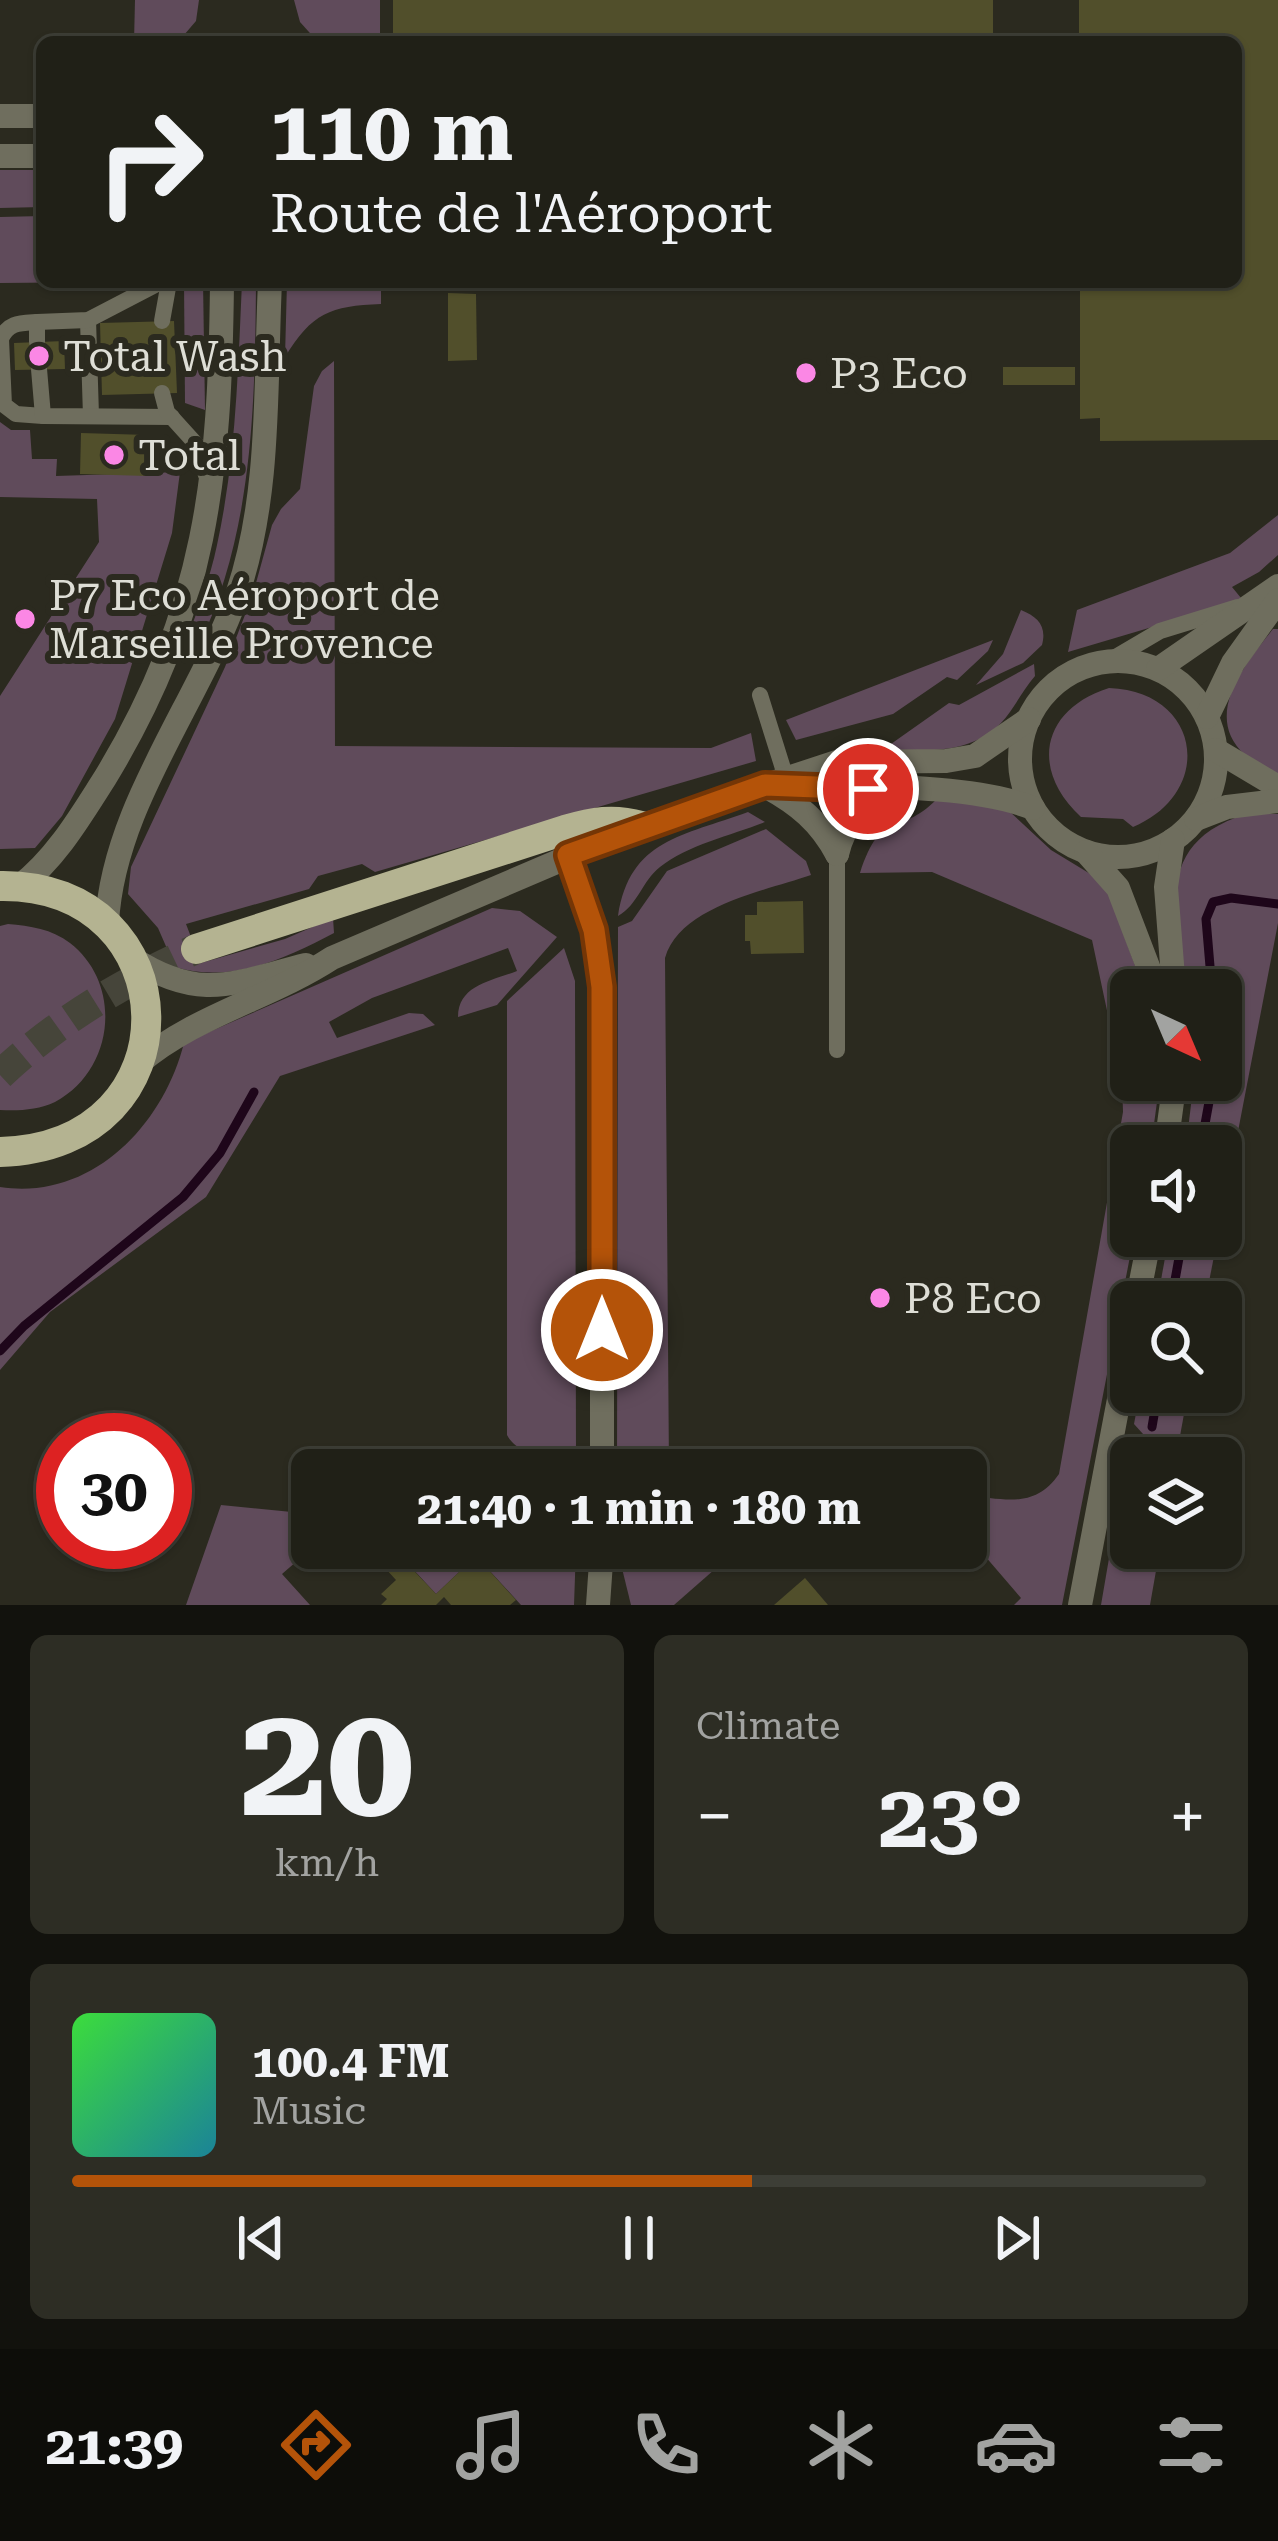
<!DOCTYPE html>
<meta charset="utf-8">
<style>
body{margin:0;font-family:"Roboto Serif",serif;background:#2d2d24;color:#f1f3f6;height:100vh;display:flex;flex-direction:column;font-size:45px;white-space:nowrap}
*{box-sizing:border-box;margin:0}
p{font-size:39px;color:#a2a3a1}
.icon{flex:none;width:66px;height:66px;fill:none;stroke:currentColor;stroke-width:2;stroke-linecap:round;stroke-linejoin:round}
.map{position:relative;height:1605px;overflow:hidden}
.panel{display:flex;flex-direction:column;gap:30px;padding:30px;background:#12120d;flex:1}
.panel>*{flex:none}
.banner{position:absolute;left:36px;top:36px;width:1206px;height:252px;border-radius:18px;box-shadow:0 3px 9px #0004,0 0 0 3px #3d3e36;background:#202017;color:#f1f3f6;overflow:hidden}
.needle{width:78px;rotate:136deg}
.fabs{position:absolute;left:1110px;top:969px;display:grid;gap:24px}
.fabs a{display:grid;place-items:center;width:132px;height:132px;border-radius:18px;background:#202017;box-shadow:0 3px 9px #0004,0 0 0 3px #3d3e36;font-size:60px}
.speed{position:absolute;left:36px;top:1413px;display:flex;gap:24px;font-size:60px;font-weight:700;text-align:center}
.speed>*{display:grid;place-content:center;width:156px;height:156px;border-radius:50%;background:#202017;box-shadow:0 3px 9px #0004,0 0 0 3px #3d3e36;line-height:1}
.speed .limit{border:18px solid #d22;background:#fff;color:#111}
.pin{position:absolute;display:grid;place-items:center;width:102px;height:102px;color:#fff;margin:-51px;border:6px solid #fff;border-radius:50%;box-shadow:0 3px 12px #0007}
.me{position:absolute;width:132px;margin:-66px;rotate:0deg;stroke-linejoin:round;filter:drop-shadow(0 0 9px #0008)}
.turn{display:flex;align-items:center;gap:42px;height:252px;padding:0 36px;font-size:54px}
.turn .icon{width:156px;height:156px;stroke-width:2.5}
.turn b{display:block;font-size:84px;line-height:102px}
.big{font-size:90px;font-weight:700;line-height:1.1}
.panel .tile{flex:1;display:flex;flex-direction:column;justify-content:center;gap:18px;min-width:0;padding:0 42px;border-radius:18px;background:#2d2d24}
.panel .dial{align-items:center;gap:0}
.dial b{font-size:156px;line-height:1}
.song{display:flex;align-items:center;gap:36px}
.cover{width:144px;height:144px;border-radius:18px;background:linear-gradient(135deg,hsl(120 70% 55%),hsl(190 70% 35%))}
.played{height:12px;border-radius:6px;background:linear-gradient(90deg,#b45309 60%,#3d3e36 60%)}
.keys{display:flex;justify-content:space-around;direction:ltr}
.heat{display:flex;justify-content:space-between;align-items:center;font-size:66px;direction:ltr}
.panel .tiles{flex:1;display:grid;gap:30px;grid-template-columns:1fr 1fr}
.tile:last-child{grid-column:span 2}
.trip{position:absolute;left:291px;top:1449px;width:696px;height:120px;border-radius:18px;background:#202017;box-shadow:0 3px 9px #0004,0 0 0 3px #3d3e36;font-weight:700;line-height:120px;text-align:center}
.menu{display:flex;height:192px;justify-content:space-around;align-items:center;background:#0d0d09;color:#a2a3a1}
.menu .icon{width:84px;height:84px}
.menu .active{color:#b45309}
.menu b{font-size:54px;color:#f1f3f6}
.map>svg:first-child{display:block}
.green{fill:#604b5b}
.lines{fill:none;stroke-linecap:round;stroke-linejoin:round}
.stream{stroke:#1e061a;stroke-width:9}
.building{fill:#514f2b}
.primary-tunnel{stroke:#46453a;stroke-width:30;stroke-dasharray:30 15;stroke-linecap:butt}
.service{stroke:#6f6e5e;stroke-width:16}
.minor{stroke:#6f6e5e;stroke-width:24}
.primary{stroke:#b4b391;stroke-width:30}
.route-casing{stroke:#753606;stroke-width:30}
.route{stroke:#b45309;stroke-width:21}
.poi-dot{fill:#fb87e5;stroke:#2b2a1f;stroke-width:4.5}
.labels{text-anchor:middle;dominant-baseline:central;stroke-width:12;stroke-linejoin:round;paint-order:stroke}
.poi-label{font-size:42px;fill:#deded6;stroke:#2b2a1f;text-anchor:start}
</style>
<div class="map">
<svg width="1278" height="1605" viewBox="0 0 1278 1605">
<rect width="100%" height="100%" fill="#2b2a1f"/>
<g class="green">
<polygon points="135,0 199,0 196,21 178,42 134,42"/>
<polygon points="294,0 380,0 380,42 318,42 300,22"/>
<polygon points="0,170 42,170 42,207 0,208"/>
<polygon points="42,216 42,282 110,282 0,283 0,217"/>
<polygon points="184,282 203,282 205,410 185,403"/>
<path d="M242 282H256C255 409 253 533 197 650L185 644C197 612 210 579 217 545 236 458 238 370 242 282Z"/>
<path d="M287 282H381V304C330 306 312 313 285 357Z"/>
<path d="M334 361 335 746 711 748 751 733 756 761 375 872 362 864 318 876 309 889 186 924 201 963 285 939 333 918 334 933C285 959 231 984 175 967L158 928 128 894 131 867 225 667 253 594 272 525 281 509 300 489 314 386 322 371Z"/>
<polygon points="0,422 11,430 30,430 32,459 57,459 56,476 180,472 172,533 115,719 62,816 35,848 0,849 0,696 99,542 97,499 0,497"/>
<polygon points="1278,515 1278,555 1259,572 1232,587 1241,598 1233,603 1068,652 1077,610 1230,553"/>
<path d="M1021 610C1038 617 1047 626 1042 645L1023 663 976 685 1003 654Z"/>
<path d="M1273 629H1278V775C1268 769 1254 763 1245 755 1201 715 1247 662 1273 629Z"/>
<polygon points="993,640 988,651 957,680 947,677 893,714 796,740 786,720"/>
<path d="M1034 664 1035 676C1022 691 1014 709 1001 723 969 756 923 750 881 751L949 703 959 705Z"/>
<path d="M1109 688C1201 691 1216 792 1133 827L1123 819 1081 817C1029 769 1042 709 1109 688Z"/>
<path d="M936 800 981 803 1009 811 1051 850 1097 878 1107 889 1144 990H1131V1080H1160L1151 1146H1131V1236H1134L1062 1605H1014L1021 1598 966 1534V1496C1005 1498 1034 1510 1059 1474L1123 1112 1122 1081 1092 940 932 872 860 873C882 806 898 838 936 800Z"/>
<path d="M748 812 765 822C732 835 687 845 660 867 642 881 638 905 618 916 630 839 683 836 748 812Z"/>
<path d="M1246 814H1278V923L1221 1220V1146H1186L1194 1080H1221V990H1186C1175 913 1153 843 1246 814Z"/>
<path d="M766 829 806 861 811 875C765 891 680 906 665 958L669 1470H617L618 927 632 921 667 871Z"/>
<path d="M492 908 520 911 557 937 497 1005 458 1017C458 985 492 981 517 971L508 948 372 998 329 1022 337 1038 409 1013 423 1014 435 1025 280 1076 206 1197 50 1312 0 1370V1187C91 1201 163 1126 184 1043Z"/>
<path d="M8 924C30 926 52 929 70 943 123 984 115 1070 55 1102 38 1110 19 1111 0 1110V926Z"/>
<path d="M564 948 575 981 576 1452C550 1451 521 1460 507 1435V1001Z"/>
<polygon points="1169,1236 1218,1236 1205,1302 1157,1302"/>
<polygon points="1140,1392 1188,1392 1176,1458 1162,1455 1134,1424"/>
<polygon points="1125,1465 1131,1467 1131,1548 1160,1548 1150,1605 1101,1605"/>
<polygon points="221,1505 312,1514 312,1548 282,1574 310,1605 186,1605"/>
<polygon points="414,1548 576,1548 574,1605 521,1605 476,1556 436,1594 411,1567"/>
<polygon points="617,1548 739,1548 674,1605 631,1605"/>
</g>
<g class="lines">
<g class="stream">
<polyline points="1212,990 1206,919 1213,902 1231,898 1278,904"/>
<polyline points="1201,1146 1213,1080"/>
<polyline points="1171,1302 1183,1236"/>
<polyline points="0,1351 24,1326 183,1197 220,1153 254,1092"/>
<polyline points="1152,1427 1158,1392"/>
</g>
</g>
<g class="building">
<rect x="393" y="0" width="600" height="42"/>
<polygon points="1079,0 1278,0 1278,440 1100,441 1100,418 1080,419 1080,282 1236,282 1236,42 1079,42"/>
<polygon points="448,293 476,294 477,360 448,361"/>
<polygon points="174,321 177,393 102,395 100,323"/>
<polygon points="64,341 65,369 15,370 14,343"/>
<rect x="1003" y="367" width="72" height="18"/>
<polygon points="81,433 148,435 147,476 80,474"/>
<polygon points="803,901 804,953 751,954 750,941 745,941 745,915 757,915 757,902"/>
<polygon points="399,1555 436,1594 476,1556 516,1600 510,1605 451,1605 444,1597 436,1605 381,1605 387,1599 381,1594 396,1580 385,1568"/>
<polygon points="805,1578 828,1605 774,1605"/>
</g>
<g class="lines">
<path class="primary-tunnel" d="M0 1075C57 1021 125 981 196 949"/>
<g class="service">
<polyline points="88,320 91,416"/>
<polyline points="162,321 169,282"/>
<path d="M37 322C21 323 8 322 1 339L4 405 16 414 43 416"/>
<polyline points="37,342 37,322 88,320 161,282"/>
<polyline points="39,369 43,416 172,417"/>
<polyline points="162,393 167,412 196,444 206,475"/>
<polyline points="1109,661 1160,631 1238,607"/>
<polyline points="760,695 786,778"/>
<polyline points="837,854 837,1050"/>
<polyline points="1112,1438 1146,1458"/>
</g>
<g class="minor">
<polyline points="0,116 42,116"/>
<polyline points="0,156 42,156"/>
<circle cx="1118" cy="759" r="98"/>
<polyline points="1158,669 1278,586"/>
<polyline points="1207,717 1233,663 1278,600"/>
<polyline points="1216,750 1278,787"/>
<path d="M786 786C860 788 965 782 1033 808"/>
<path d="M767 787C798 804 820 822 837 854"/>
<polyline points="1196,819 1227,807 1278,801"/>
<polyline points="1173,840 1166,887 1174,990"/>
<polyline points="1086,852 1118,888 1157,990"/>
<path d="M837 854C844 823 863 804 891 791"/>
<polyline points="568,855 594,930 602,987 602,1470"/>
<path d="M20 886C57 857 80 817 105 778 207 610 220 474 222 282"/>
<path d="M107 923C113 806 200 701 238 592 271 493 265 385 270 282"/>
<path d="M132 958C199 1002 234 983 306 965"/>
<path d="M138 1064C195 1015 269 999 332 958L641 826 837 762 946 761 975 756 1029 719"/>
<polyline points="1166,1146 1175,1080"/>
<polyline points="1137,1302 1150,1236"/>
<polyline points="598,1605 602,1548"/>
<polyline points="1080,1605 1131,1336"/>
</g>
<g class="primary">
<path d="M0 886C190 883 200 1147 0 1152"/>
<path d="M196 949 565 830C593 822 613 818 641 826"/>
</g>
</g>
<g class="lines">
<defs>
<polyline id="route" points="602,1330 602,987 594,930 568,855 765,785 868,789"/>
</defs>
<use href="#route" class="route-casing"/>
<use href="#route" class="route"/>
</g>
<g class="poi-dot">
<circle cx="39" cy="356" r="12"/>
<circle cx="806" cy="373" r="12"/>
<circle cx="114" cy="455" r="12"/>
<circle cx="25" cy="619" r="12"/>
<circle cx="880" cy="1298" r="12"/>
</g>
<g class="labels">
<g class="poi-label">
<text x="63" y="356">Total Wash</text>
<text x="830" y="373">P3 Eco</text>
<text x="138" y="455">Total</text>
<text x="49" y="595">P7 Eco Aéroport de<tspan x="49" dy="48">Marseille Provence</tspan></text>
<text x="904" y="1298">P8 Eco</text>
</g>
</g>
</svg>
<div class="fabs">
<a><svg class="needle" viewBox="-14 -14 28 28"><path d="M0-13l5 13h-10z" fill="#e53935"/><path d="M0 13l5-13h-10z" fill="#a2a3a1"/></svg></a>
<a><svg class="icon" aria-label="sound" viewBox="0 0 24 24"><path d="M4 9h4l5-4v14l-5-4H4zM17 9q2 3 0 6"/></svg></a>
<a><svg class="icon" aria-label="search" viewBox="0 0 24 24"><circle cx="10" cy="10" r="6"/><path d="M15 15l6 6"/></svg></a>
<a><svg class="icon" aria-label="layers" viewBox="0 0 24 24"><path d="M12 4l9 5-9 5-9-5zM3 14l9 5 9-5"/></svg></a>
</div>
<div class="speed"><div class="limit">30</div></div>
<div class="pin" style="left:868px;top:789px;background:#d93025"><svg class="icon" aria-label="arrive" viewBox="0 0 24 24"><path d="M6 21V4h12l-3 4 3 4H6"/></svg></div>
<svg class="me" style="left:602px;top:1330px" viewBox="-20 -20 40 40"><circle r="17" fill="#b45309" stroke="#fff" stroke-width="3"/><path d="M0-11L8 9 0 5-8 9z" fill="#fff"/></svg>
<div class="trip">21:40 · 1 min · 180 m</div>
<div class="banner">
<div class="turn"><svg class="icon" aria-label="right" viewBox="0 0 24 24"><path d="M7 20v-9h11M14 6l5 5-5 5"/></svg><div><b>110 m</b>Route de l'Aéroport</div></div>
</div>
</div>
<section class="panel">
<div class="tiles">
<div class="tile dial"><b>20</b><p>km/h</p></div>
<div class="tile"><p>Climate</p>
<div class="heat"><a>−</a><b class="big">23°</b><a>+</a></div>
</div>
<div class="tile">
<div class="song"><i class="cover"></i><div><b>100.4 FM</b><p>Music</p></div></div>
<div class="played"></div>
<div class="keys"><svg class="icon" aria-label="previous" viewBox="0 0 24 24"><path d="M18 5L8 12l10 7zM5 5v14"/></svg><svg class="icon" aria-label="pause" viewBox="0 0 24 24"><path d="M8 5v14M16 5v14"/></svg><svg class="icon" aria-label="next" viewBox="0 0 24 24"><path d="M6 5l10 7-10 7zM19 5v14"/></svg></div>
</div>
</div>
</section>
<nav class="menu">
<b>21:39</b>
<svg class="icon active" aria-label="directions" viewBox="0 0 24 24"><path d="M12 3l9 9-9 9-9-9zM9 14v-3h6M13 9l2 2-2 2"/></svg>
<svg class="icon" aria-label="music" viewBox="0 0 24 24"><path d="M9 18V5l10-2v13"/><circle cx="6" cy="18" r="3"/><circle cx="16" cy="16" r="3"/></svg>
<svg class="icon" aria-label="phone" viewBox="0 0 24 24"><path d="M5 4h4l2 5-3 2q2 4 5 5l2-3 5 2v4C11 20 4 13 5 4z"/></svg>
<svg class="icon" aria-label="climate" viewBox="0 0 24 24"><path d="M12 3v18M4 7l16 10M4 17L20 7"/></svg>
<svg class="icon" aria-label="car" viewBox="0 0 24 24"><path d="M5 17H2v-5l4-1 3-4h7l3 4 3 1v5h-3M9 17h6M6 11h13"/><circle cx="7" cy="17" r="2"/><circle cx="17" cy="17" r="2"/></svg>
<svg class="icon" aria-label="filters" viewBox="0 0 24 24"><path d="M4 7h16M4 17h16"/><circle cx="9" cy="7" r="2"/><circle cx="15" cy="17" r="2"/></svg>
</nav>
